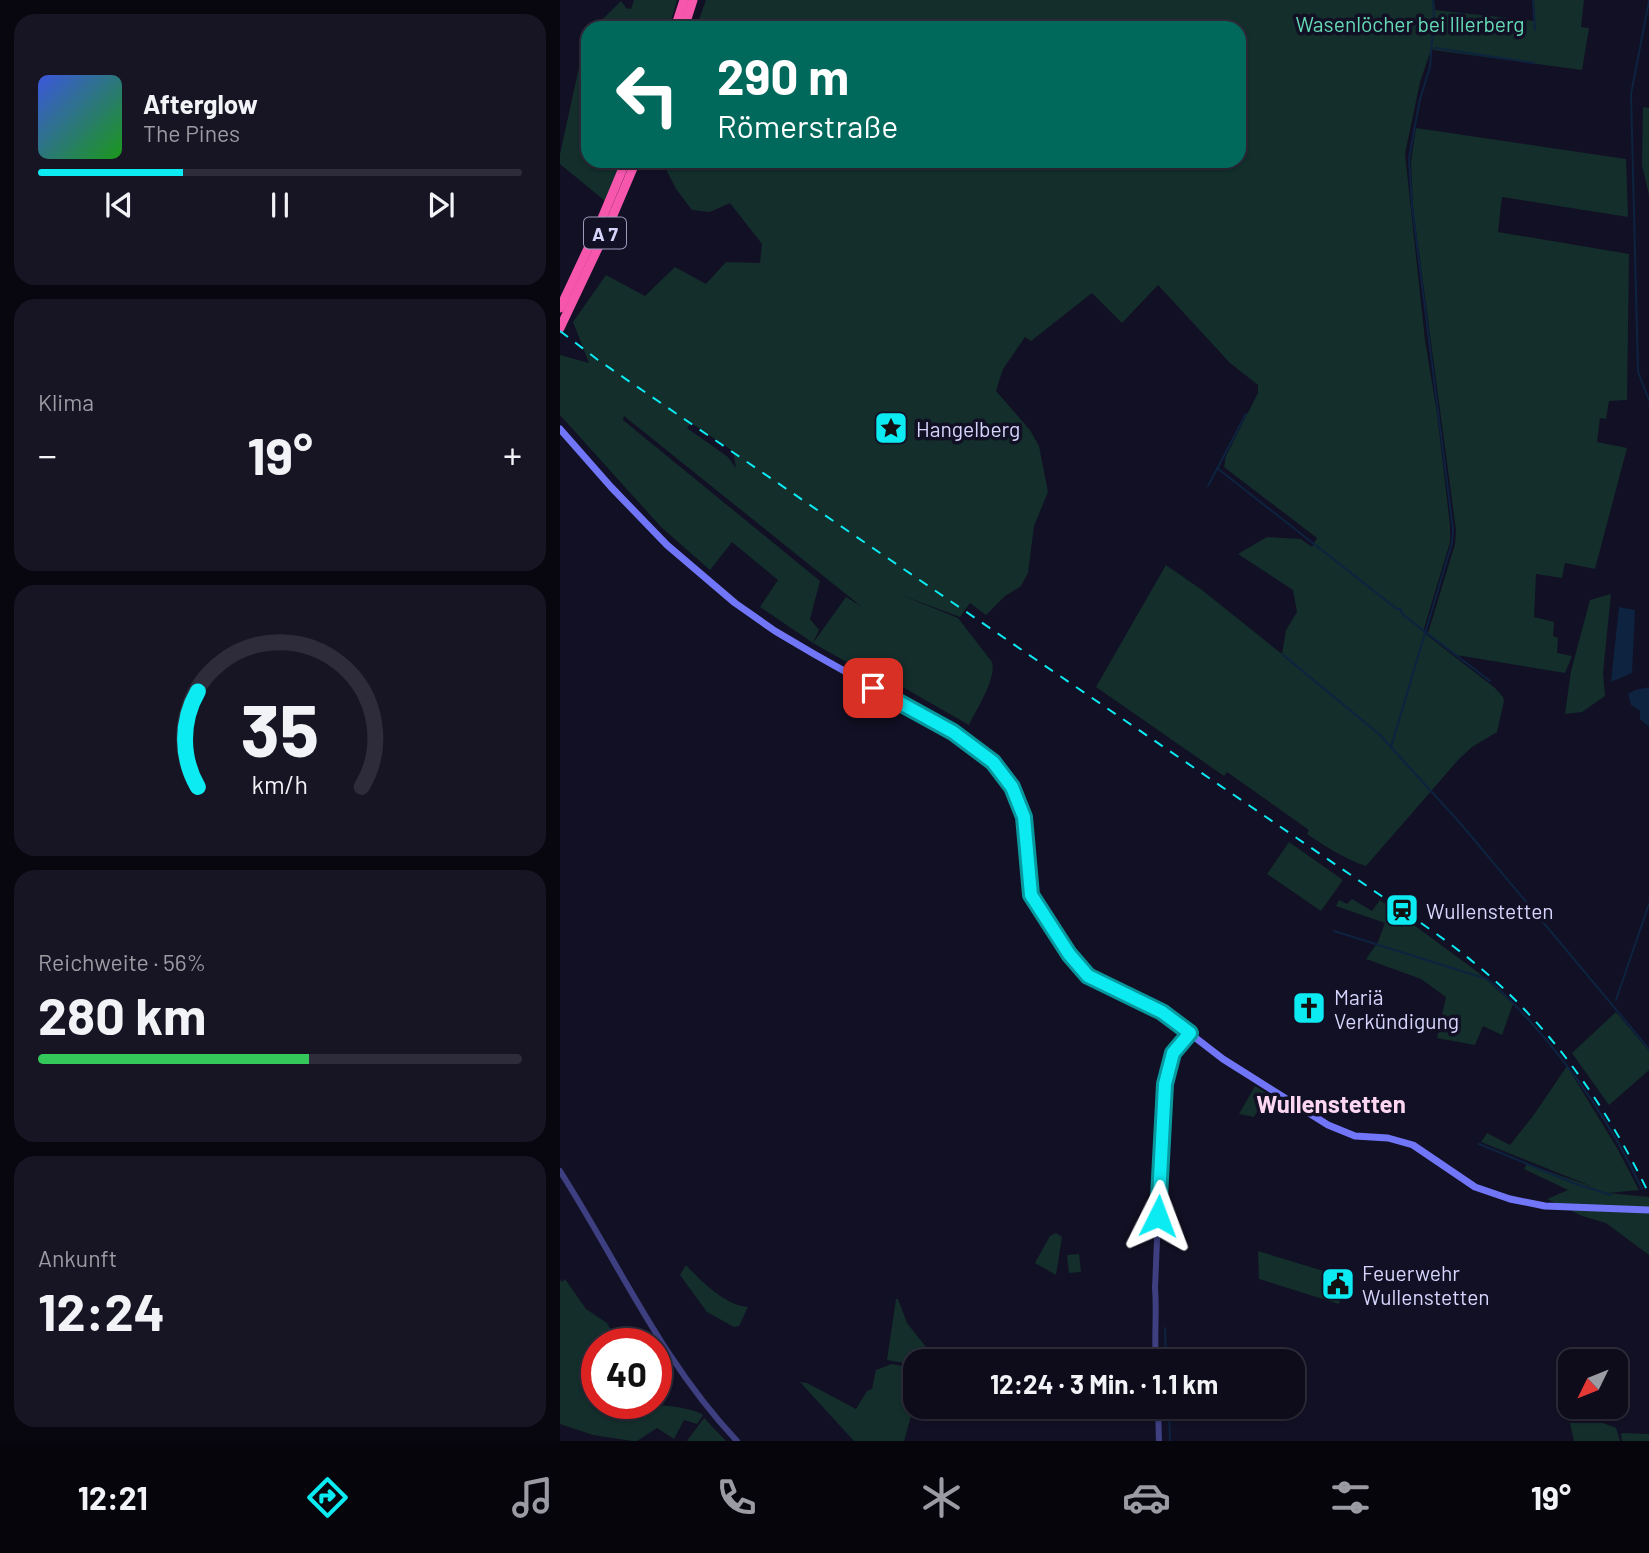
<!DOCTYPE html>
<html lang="de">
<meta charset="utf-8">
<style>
body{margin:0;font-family:Barlow,sans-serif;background:#171524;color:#f1f3f6;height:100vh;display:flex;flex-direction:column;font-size:26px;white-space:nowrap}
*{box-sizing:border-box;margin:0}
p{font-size:23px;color:#9b9ba3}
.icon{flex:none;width:38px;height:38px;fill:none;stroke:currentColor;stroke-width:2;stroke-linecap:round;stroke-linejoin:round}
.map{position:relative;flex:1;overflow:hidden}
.sheet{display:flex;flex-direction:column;gap:14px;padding:14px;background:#08070f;width:560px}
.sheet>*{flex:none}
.hud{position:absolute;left:21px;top:21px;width:665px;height:147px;border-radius:21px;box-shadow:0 2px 5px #0004,0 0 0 2px #2e2c3a;background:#00695c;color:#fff;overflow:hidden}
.needle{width:46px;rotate:227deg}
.tools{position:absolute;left:998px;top:1349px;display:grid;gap:14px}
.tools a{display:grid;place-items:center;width:70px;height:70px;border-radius:14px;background:#0e0c1b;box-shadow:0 2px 5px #0004,0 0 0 2px #2e2c3a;font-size:35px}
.speed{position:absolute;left:21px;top:1328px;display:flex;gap:14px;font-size:35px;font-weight:700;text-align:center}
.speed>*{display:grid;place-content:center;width:91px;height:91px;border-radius:50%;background:#0e0c1b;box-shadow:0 2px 5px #0004,0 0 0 2px #2e2c3a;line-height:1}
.speed .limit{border:10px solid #d22;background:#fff;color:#111}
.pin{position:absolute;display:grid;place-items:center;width:60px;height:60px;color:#fff;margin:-30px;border-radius:14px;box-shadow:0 4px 10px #0006}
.me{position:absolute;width:77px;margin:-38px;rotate:3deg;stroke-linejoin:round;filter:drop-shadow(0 0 5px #0008)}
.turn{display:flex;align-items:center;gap:24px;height:147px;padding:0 21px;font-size:32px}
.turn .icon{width:91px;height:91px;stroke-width:2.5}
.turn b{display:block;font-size:49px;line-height:60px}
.big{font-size:52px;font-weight:700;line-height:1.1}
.sheet .tile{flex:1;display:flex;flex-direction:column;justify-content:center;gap:10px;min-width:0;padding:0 24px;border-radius:21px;background:#171524}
.sheet .dial{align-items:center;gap:0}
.dial svg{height:182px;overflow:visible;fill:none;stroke:#2e2c3a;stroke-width:7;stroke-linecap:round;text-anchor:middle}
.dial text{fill:#f1f3f6;stroke:none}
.song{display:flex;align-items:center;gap:21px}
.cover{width:84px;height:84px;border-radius:10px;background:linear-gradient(135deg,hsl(230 70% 55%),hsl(120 70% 35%))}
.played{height:7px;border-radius:4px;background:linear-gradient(90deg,#0ceaf2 30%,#2e2c3a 30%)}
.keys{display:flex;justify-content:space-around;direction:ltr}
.heat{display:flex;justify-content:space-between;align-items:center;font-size:38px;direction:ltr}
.charge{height:10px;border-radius:5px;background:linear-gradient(90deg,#34c759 56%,#2e2c3a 0)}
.trip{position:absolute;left:343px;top:1349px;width:402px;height:70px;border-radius:21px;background:#0e0c1b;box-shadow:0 2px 5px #0004,0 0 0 2px #2e2c3a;font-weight:700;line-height:70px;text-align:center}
.dock{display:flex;height:112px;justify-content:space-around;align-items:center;background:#06050b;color:#9b9ba3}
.dock .icon{width:49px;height:49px}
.dock .on{color:#0ceaf2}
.dock b{font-size:32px;color:#f1f3f6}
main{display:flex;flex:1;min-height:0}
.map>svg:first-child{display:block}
.green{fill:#132e2b;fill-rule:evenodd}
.water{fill:#0d2340}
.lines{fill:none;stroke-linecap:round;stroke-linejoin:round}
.stream{stroke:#0d2340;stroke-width:2}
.tertiary{stroke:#3d3f81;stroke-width:6}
.secondary{stroke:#7176f8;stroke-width:7}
.motorway{stroke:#f756ad;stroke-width:9}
.rail{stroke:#0ceaf2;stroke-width:2;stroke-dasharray:10 9;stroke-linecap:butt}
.route-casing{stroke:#08989d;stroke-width:18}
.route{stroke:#0ceaf2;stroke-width:12}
.labels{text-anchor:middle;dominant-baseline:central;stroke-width:7;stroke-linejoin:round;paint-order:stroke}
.shield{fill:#121024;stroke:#9c9abc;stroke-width:2}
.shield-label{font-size:19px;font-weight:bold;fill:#d7d5fd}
.park-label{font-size:21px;fill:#64dab5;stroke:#121024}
.poi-label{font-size:21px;fill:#d7d5fd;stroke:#121024;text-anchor:start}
.quarter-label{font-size:24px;font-weight:bold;fill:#fdd7f2;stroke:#121024}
</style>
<main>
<section class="sheet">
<div class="tile">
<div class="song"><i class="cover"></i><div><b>Afterglow</b><p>The Pines</p></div></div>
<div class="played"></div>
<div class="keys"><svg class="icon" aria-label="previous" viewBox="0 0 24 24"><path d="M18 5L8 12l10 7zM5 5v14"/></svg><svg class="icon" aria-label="pause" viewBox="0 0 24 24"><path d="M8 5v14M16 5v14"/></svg><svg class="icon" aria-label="next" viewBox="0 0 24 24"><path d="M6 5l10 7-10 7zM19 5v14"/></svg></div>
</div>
<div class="tile"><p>Klima</p>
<div class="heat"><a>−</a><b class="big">19°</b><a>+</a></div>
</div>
<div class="tile dial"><svg viewBox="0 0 100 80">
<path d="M14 69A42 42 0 1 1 86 69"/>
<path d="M14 69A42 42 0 0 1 14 27" stroke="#0ceaf2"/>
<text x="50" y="56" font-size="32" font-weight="700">35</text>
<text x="50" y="72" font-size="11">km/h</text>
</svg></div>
<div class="tile"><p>Reichweite · 56%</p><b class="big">280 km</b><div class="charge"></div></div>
<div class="tile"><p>Ankunft</p><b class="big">12:24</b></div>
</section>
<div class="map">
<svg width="1089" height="1441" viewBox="0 0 1089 1441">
<rect width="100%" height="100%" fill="#121024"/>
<g class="green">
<polygon points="74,0 117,0 109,28 34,28 61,1 66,8 71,9"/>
<path d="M146 0H874L875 10 975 21 974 0H1024L1021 27 1029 28 1022 70 873 50 872 47 860 82 845 154 865 340 877 413 890 525V542L863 632 935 688 943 697 944 701 937 732 912 747 899 759 806 866C785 859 766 847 747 834L749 830 667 772 664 776 536 687 606 565 642 590 722 654 726 630 737 612 733 590 678 554 707 537 741 539 752 547 757 538 664 467 666 456 698 393V385L670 363 598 285 562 323 532 293 471 341 465 337 443 369 436 391 470 430 479 446 488 492 474 526 468 573 461 586 445 596 426 615 410 603 400 617 341 595 398 618 432 662C437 678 416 710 409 725L311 669 306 673 253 643 286 597 302 607 64 416 63 420 260 581 250 619 259 630 253 643 200 607 218 580 172 542 150 570 101 527 0 415V355L29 363 13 322 46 275 85 296 115 267 146 284 166 262 200 263 202 244 170 203 150 212 132 210 116 189 102 161H679V28H136ZM131 423 173 451 176 468 168 457 127 428Z"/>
<polygon points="28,38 28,161 62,161 45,201 0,164 0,154 21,58"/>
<polygon points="1083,107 1089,108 1089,195 1082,165"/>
<polygon points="856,128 1066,159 1068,217 942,197 938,232 1069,254 1067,400 1049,401 1046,419 1040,418 1037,442 1067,448 1035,569 1005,563 1002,578 976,574 974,617 994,622 993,636 998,638 997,653 1012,656 1005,673 896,655 868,633 895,544 896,530 853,207 851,161"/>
<polygon points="1051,594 1043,673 1045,696 1022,712 1005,714 1011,671 1030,600"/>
<polygon points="729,842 783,880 761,911 707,874"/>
<polygon points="792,899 812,911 820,900 919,973 953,1004 942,1035 923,1026 915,1045 877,1038 886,997 861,979 806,959 818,942 825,923 776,906 779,900 787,904"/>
<polygon points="1056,1012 1089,1051 1089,1070 1049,1105 1012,1053"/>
<polygon points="1007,1066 1057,1148 1079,1190 1048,1193 1089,1197 1089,1255 1046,1223 1022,1216 987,1199 1008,1190 964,1169 967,1164 1036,1188 921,1142 927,1133 950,1145 973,1116"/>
<polygon points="695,1086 708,1094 694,1117 679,1114"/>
<polygon points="496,1233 502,1237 496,1275 475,1263 490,1236"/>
<polygon points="698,1251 767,1272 764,1285 783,1290 779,1304 699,1279"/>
<polygon points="519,1254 521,1272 509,1273 507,1255"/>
<path d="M126 1265C141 1281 166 1306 188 1307L179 1326 174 1327 147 1312 120 1275Z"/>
<path d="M0 1279 2 1282 5 1279 26 1309 47 1323 59 1344H37V1404C61 1404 125 1402 143 1415L137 1424 124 1420 114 1439 97 1428 77 1441H72L33 1435 0 1424Z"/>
<polygon points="336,1299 338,1299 347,1323 377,1361 355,1362 355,1365 327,1360"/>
<polygon points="332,1364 355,1368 355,1402 344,1441 294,1441 240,1382 247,1383 296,1409 307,1391 312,1389 316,1370"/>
<polygon points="144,1418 166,1441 127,1441"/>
<polygon points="1010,1423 1043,1423 1056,1428 1060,1441 1014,1441"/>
<polygon points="1061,1433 1089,1434 1089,1441 1062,1441"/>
</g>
<g class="water">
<polygon points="1059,607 1075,610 1072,673 1051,682"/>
<polygon points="1089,687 1089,727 1080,719 1080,711 1071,705 1068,694 1075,690"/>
</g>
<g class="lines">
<g class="stream">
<polyline points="873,0 874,15"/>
<polyline points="973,0 975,30"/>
<polyline points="1089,1 1071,94 1078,372 1089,400"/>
<polyline points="875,48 974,63"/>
<polyline points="849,158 860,99 870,67 874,15"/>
<polyline points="657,468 837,609 841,609 842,614 930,681"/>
<polyline points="648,486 686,414"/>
<polyline points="723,655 819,734 901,824 1089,1049"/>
<polyline points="831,747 892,543 893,529 852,206 849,160"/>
<path d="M774 931 927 979C943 991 955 1006 969 1020 1015 1071 1053 1127 1082 1189"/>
<polyline points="1056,1000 1089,904"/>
<polyline points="919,1144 1016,1184 1051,1195"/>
<polyline points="605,1328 606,1362"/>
<polyline points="609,1407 610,1441"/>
</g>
<g class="tertiary">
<path d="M0 1171C58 1262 102 1362 177 1441"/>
<path d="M596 1362C594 1337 597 1312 595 1288L603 1097 613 1053 630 1033"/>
<polyline points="598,1407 599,1441"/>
</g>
<polyline class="secondary" points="0,429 51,487 107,545 175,603 215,631 254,654 393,732 433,762 452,787 464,817 469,885 474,903 509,954 528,976 602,1012 663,1059 768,1125 795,1136 828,1138 853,1145 915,1187 950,1199 985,1206 1089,1210"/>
<g class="motorway">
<polyline points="115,28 124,0"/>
<polyline points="124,28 133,0"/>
<polyline points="0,308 40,223 66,161"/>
<polyline points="0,328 48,227 76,161"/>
</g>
<path class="rail" d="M0 331 38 360 842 910C873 931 904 953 932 978 999 1038 1050 1113 1089 1194"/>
</g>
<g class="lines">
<defs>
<polyline id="route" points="313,688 393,732 433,762 452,787 464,817 471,895 509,954 528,976 602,1012 630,1033 613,1053 605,1084 598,1216"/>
</defs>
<use href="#route" class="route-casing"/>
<use href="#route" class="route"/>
</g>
<defs>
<symbol id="sight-square" viewBox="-11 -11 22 22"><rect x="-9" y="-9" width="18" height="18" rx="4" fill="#0ceaf2" stroke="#121024"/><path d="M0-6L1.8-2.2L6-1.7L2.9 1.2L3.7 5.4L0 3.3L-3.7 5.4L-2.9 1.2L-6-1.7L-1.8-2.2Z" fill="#111"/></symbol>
<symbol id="station-square" viewBox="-11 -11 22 22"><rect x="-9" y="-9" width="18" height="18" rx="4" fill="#0ceaf2" stroke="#121024"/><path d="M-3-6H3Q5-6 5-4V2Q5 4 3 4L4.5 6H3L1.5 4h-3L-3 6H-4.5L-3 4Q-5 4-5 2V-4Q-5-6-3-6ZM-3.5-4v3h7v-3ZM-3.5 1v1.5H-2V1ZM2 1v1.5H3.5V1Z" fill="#111"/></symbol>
<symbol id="church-square" viewBox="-11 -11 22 22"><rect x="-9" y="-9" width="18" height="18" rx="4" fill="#0ceaf2" stroke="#121024"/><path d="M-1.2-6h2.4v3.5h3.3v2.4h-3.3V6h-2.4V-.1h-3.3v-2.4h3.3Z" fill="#111"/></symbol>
<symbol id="civic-square" viewBox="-11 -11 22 22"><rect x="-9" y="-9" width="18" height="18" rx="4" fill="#0ceaf2" stroke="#121024"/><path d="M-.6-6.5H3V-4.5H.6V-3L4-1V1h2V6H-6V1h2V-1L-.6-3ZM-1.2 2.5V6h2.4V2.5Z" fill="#111"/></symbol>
</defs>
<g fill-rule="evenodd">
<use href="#sight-square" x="312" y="409" width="38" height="38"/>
<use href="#station-square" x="823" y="891" width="38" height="38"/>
<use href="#church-square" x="730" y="989" width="38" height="38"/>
<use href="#civic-square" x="759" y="1265" width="38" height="38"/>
</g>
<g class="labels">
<rect class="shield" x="24" y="217.5" width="42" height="31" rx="5"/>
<g class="shield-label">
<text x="45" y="233">A 7</text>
</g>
<g class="park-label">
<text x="850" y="23">Wasenlöcher bei Illerberg</text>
</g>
<g class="poi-label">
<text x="356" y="428">Hangelberg</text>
<text x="866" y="910">Wullenstetten</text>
<text x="774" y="996">Mariä<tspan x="774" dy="24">Verkündigung</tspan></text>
<text x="802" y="1272">Feuerwehr<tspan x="802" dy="24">Wullenstetten</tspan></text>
</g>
<g class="quarter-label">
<text x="771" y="1103">Wullenstetten</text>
</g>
</g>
</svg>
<div class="tools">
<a><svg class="needle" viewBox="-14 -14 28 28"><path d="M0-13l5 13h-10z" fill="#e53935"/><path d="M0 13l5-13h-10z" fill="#9b9ba3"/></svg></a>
</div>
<div class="speed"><div class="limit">40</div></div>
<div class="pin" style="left:313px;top:688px;background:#d93025"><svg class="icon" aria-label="arrive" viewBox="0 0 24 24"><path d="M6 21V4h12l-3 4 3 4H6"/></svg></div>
<svg class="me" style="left:598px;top:1216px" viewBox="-20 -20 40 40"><path d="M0-17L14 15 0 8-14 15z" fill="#0ceaf2" stroke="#fff" stroke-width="4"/></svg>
<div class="trip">12:24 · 3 Min. · 1.1 km</div>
<div class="hud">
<div class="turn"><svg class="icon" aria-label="left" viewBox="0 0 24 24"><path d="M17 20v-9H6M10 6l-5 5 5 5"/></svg><div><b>290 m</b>Römerstraße</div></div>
</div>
</div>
</main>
<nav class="dock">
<b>12:21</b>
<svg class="icon on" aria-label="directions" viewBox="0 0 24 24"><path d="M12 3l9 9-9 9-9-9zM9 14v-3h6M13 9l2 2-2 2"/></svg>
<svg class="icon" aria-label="music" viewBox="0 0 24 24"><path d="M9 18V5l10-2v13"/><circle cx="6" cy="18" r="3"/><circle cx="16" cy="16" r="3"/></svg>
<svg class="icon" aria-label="phone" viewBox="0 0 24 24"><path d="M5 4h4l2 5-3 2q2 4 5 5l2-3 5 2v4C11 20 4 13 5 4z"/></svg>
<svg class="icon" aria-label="climate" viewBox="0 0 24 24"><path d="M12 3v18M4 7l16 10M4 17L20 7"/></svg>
<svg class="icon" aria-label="car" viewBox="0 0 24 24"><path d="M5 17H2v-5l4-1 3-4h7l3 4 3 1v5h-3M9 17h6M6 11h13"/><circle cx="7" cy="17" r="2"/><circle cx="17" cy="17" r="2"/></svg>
<svg class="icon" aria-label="filters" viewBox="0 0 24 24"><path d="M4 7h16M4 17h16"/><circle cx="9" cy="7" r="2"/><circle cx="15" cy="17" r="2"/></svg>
<b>19°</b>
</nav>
